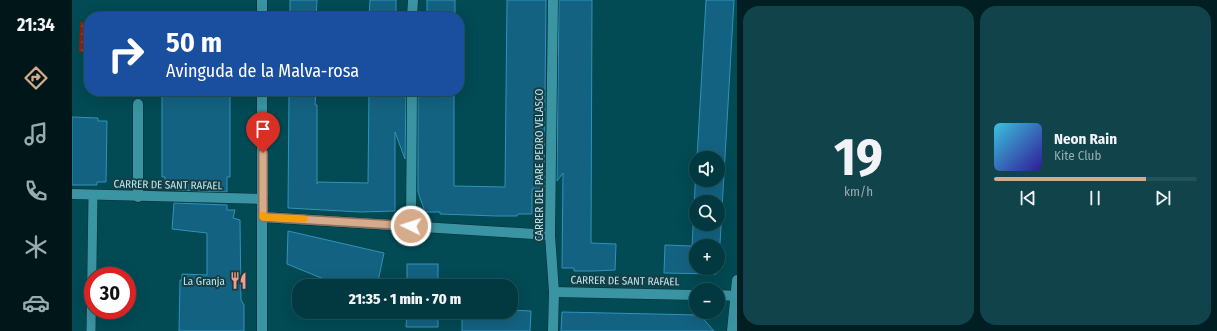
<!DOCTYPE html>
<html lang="es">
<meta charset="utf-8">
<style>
body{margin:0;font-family:"Fira Sans Condensed",sans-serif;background:#10434a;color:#f1f3f6;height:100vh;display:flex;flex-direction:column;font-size:15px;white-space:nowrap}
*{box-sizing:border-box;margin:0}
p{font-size:13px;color:#96acb0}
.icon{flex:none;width:22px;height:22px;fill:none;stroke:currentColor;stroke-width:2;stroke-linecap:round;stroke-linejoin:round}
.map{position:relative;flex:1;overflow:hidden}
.details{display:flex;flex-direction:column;gap:6px;padding:6px;background:#011f23;width:480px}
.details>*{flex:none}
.top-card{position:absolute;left:12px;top:12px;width:380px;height:84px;border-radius:16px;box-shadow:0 4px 16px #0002,0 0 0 1px #235259;background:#1a4fa0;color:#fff;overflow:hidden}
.fabs{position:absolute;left:617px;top:151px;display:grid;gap:8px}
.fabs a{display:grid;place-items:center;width:36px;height:36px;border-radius:50%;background:#02383f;box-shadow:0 4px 16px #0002,0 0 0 1px #235259;font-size:20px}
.speed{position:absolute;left:12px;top:267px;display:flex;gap:8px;font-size:20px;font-weight:700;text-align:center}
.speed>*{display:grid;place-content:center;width:52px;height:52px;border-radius:50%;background:#02383f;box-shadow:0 4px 16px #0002,0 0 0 1px #235259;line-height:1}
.speed .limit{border:6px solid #d22;background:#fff;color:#111}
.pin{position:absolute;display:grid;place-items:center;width:34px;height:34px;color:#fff;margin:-41px -17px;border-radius:50% 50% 50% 0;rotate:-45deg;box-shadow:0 0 4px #0007}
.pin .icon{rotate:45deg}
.me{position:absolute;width:44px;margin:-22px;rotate:274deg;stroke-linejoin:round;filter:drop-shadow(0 0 3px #0008)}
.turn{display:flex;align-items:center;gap:14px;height:84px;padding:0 16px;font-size:18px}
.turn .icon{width:52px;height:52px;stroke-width:2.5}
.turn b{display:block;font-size:28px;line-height:34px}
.details .tile{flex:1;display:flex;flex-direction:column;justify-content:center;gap:6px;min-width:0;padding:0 14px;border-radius:16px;background:#10434a}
.details .dial{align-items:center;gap:0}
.dial b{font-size:52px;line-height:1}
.song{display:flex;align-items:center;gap:12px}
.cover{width:48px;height:48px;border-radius:6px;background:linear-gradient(135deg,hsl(190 70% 55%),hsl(250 70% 35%))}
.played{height:4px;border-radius:2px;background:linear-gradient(90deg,#d6ab8b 75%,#235259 75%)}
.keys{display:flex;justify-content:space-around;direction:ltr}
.details .tiles{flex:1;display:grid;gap:6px;grid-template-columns:repeat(2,1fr)}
.trip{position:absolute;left:220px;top:279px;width:226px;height:40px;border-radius:16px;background:#02383f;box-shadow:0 4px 16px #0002,0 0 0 1px #235259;font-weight:800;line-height:40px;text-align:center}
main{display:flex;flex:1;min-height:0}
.tab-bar{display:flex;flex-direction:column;width:72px;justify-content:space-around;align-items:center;background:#011619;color:#96acb0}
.tab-bar .icon{width:28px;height:28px}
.tab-bar .current{color:#d6ab8b}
.tab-bar b{font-size:18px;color:#f1f3f6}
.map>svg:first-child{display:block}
.green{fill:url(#green-dots)}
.building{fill:#146281;stroke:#3093bc;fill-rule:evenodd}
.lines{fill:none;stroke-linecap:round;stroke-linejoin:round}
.service-casing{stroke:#072e34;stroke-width:10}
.minor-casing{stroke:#072e34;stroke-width:11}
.tertiary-casing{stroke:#072e34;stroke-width:11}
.service{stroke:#3b94a2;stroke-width:9}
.minor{stroke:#3b94a2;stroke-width:10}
.tertiary{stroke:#3b94a2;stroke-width:10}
.route-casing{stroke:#8b6f5a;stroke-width:10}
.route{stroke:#d6ab8b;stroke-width:7}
.slow{stroke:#f59e0b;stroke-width:7}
.labels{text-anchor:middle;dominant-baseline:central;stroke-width:4;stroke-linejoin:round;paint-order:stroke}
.street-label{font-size:11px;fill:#b6e9f2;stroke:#183d43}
.poi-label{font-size:11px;fill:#b6e9f2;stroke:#183d43;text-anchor:end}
</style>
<main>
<nav class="tab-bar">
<b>21:34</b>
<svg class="icon current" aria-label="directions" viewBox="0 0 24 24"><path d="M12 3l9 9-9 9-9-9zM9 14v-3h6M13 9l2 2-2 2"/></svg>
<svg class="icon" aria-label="music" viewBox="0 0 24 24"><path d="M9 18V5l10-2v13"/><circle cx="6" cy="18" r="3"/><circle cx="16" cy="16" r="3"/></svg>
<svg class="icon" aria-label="phone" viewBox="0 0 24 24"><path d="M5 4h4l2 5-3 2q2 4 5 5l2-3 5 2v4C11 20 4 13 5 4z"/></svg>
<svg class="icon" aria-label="climate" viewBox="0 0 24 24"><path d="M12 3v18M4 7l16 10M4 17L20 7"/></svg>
<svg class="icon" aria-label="car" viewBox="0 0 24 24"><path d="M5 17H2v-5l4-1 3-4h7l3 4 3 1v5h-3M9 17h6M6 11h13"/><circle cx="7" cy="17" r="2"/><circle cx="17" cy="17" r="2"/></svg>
</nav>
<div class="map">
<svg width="665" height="331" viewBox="0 0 665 331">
<defs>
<pattern id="green-dots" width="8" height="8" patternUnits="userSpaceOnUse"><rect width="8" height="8" fill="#8b2216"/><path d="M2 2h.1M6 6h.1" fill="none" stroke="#994238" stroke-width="1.8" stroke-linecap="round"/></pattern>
</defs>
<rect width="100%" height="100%" fill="#024a54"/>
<polygon class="green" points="8,22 17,22 17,53 7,52"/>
<g class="building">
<polygon points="218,0 245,0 244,17 218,17"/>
<polygon points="298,0 324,0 324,17 297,17"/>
<rect x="355" y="0" width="28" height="17"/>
<polygon points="435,0 474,0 472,189 460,189 460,214 446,214 445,216 425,216 368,214 368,212 353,212 346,192 346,91 382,91 382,186 433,187"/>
<polygon points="487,0 520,0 519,243 544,244 543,270 522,271 502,271 502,268 490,268 491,173 485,181"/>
<path d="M634 0H662L648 244H646V246H624V268H645L644 274 592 273 593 245 620 246 624 169V180H646V158H625ZM624 202H646V224H624Z"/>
<polygon points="90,91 158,91 158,177 155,177 155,192 104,190 104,186 93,186 93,177 90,177"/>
<polygon points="217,91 244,91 243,105 245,105 245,184 246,182 296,183 297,91 334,91 333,159 323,132 323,211 288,212 216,208"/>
<polygon points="0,117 26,118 26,121 35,121 34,182 25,182 25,185 0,185"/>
<polygon points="102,203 155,205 155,210 163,210 161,218 168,220 169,300 172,305 172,331 107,331 108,280 110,280 110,274 135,275 135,233 100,229"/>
<polygon points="216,231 312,253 305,286 269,286 215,264"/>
<rect x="335" y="264" width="31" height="22"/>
<polygon points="439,310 459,311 458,331 390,331 390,312 439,312"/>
<polygon points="335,312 366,312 366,327 334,327"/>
<polygon points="490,312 628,315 642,331 489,331"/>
</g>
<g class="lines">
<defs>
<polyline id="service" points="19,331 21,195"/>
<g id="minor">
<polyline points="340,17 341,0"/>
<polyline points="66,104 66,197"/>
<polyline points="0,194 191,199"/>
<polyline points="191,217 478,235"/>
<polyline points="339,226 340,91"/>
<polyline points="482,292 624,295"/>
<polyline points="646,295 665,296"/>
<polyline points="481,331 482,292 478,235 481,0"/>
<polyline points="660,331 665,280"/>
</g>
<g id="tertiary">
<polyline points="190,0 190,17"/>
<polyline points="190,331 190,91"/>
</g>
</defs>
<use href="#service" class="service-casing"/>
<use href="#minor" class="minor-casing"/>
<use href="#tertiary" class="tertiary-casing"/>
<use href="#service" class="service"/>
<use href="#minor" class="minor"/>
<use href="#tertiary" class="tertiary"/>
</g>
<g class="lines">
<defs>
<polyline id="route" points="191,153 191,217 339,226"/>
</defs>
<use href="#route" class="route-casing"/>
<use href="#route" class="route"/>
<polyline class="slow" points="191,215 191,217 232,219"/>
</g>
<defs>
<symbol id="restaurant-bare" viewBox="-9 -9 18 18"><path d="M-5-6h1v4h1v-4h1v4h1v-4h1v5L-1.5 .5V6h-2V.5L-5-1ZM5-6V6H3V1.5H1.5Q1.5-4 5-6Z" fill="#f59d8e" stroke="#183d43" stroke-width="2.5" paint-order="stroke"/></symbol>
</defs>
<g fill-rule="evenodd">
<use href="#restaurant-bare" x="154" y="268" width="25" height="25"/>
</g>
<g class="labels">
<g class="street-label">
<text transform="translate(467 165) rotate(-90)">CARRER DEL PARE PEDRO VELASCO</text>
<text transform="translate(96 185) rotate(1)">CARRER DE SANT RAFAEL</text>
<text transform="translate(553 281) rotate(1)">CARRER DE SANT RAFAEL</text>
</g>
<g class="poi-label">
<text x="153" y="281">La Granja</text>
</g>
</g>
</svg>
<div class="fabs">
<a><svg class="icon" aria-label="sound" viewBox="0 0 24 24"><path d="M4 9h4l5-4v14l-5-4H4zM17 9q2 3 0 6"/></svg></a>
<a><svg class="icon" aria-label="search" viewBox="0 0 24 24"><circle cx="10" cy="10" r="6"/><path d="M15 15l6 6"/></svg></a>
<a>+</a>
<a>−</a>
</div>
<div class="speed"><div class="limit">30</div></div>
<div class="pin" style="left:191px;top:153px;background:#d93025"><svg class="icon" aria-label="arrive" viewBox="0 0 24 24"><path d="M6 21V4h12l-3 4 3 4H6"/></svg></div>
<svg class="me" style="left:339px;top:226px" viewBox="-20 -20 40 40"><circle r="17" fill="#d6ab8b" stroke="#fff" stroke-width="3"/><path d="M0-11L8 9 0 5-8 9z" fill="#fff"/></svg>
<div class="trip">21:35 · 1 min · 70 m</div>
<div class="top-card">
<div class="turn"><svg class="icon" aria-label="right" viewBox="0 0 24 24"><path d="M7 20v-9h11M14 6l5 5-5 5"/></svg><div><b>50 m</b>Avinguda de la Malva-rosa</div></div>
</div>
</div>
<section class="details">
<div class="tiles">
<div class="tile dial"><b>19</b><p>km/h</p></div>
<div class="tile">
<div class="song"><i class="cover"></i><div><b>Neon Rain</b><p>Kite Club</p></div></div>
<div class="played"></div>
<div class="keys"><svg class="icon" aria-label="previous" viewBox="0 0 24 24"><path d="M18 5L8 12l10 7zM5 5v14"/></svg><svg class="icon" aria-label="pause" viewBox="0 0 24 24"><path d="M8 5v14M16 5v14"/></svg><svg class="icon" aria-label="next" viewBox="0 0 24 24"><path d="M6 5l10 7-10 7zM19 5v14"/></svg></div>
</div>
</div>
</section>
</main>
